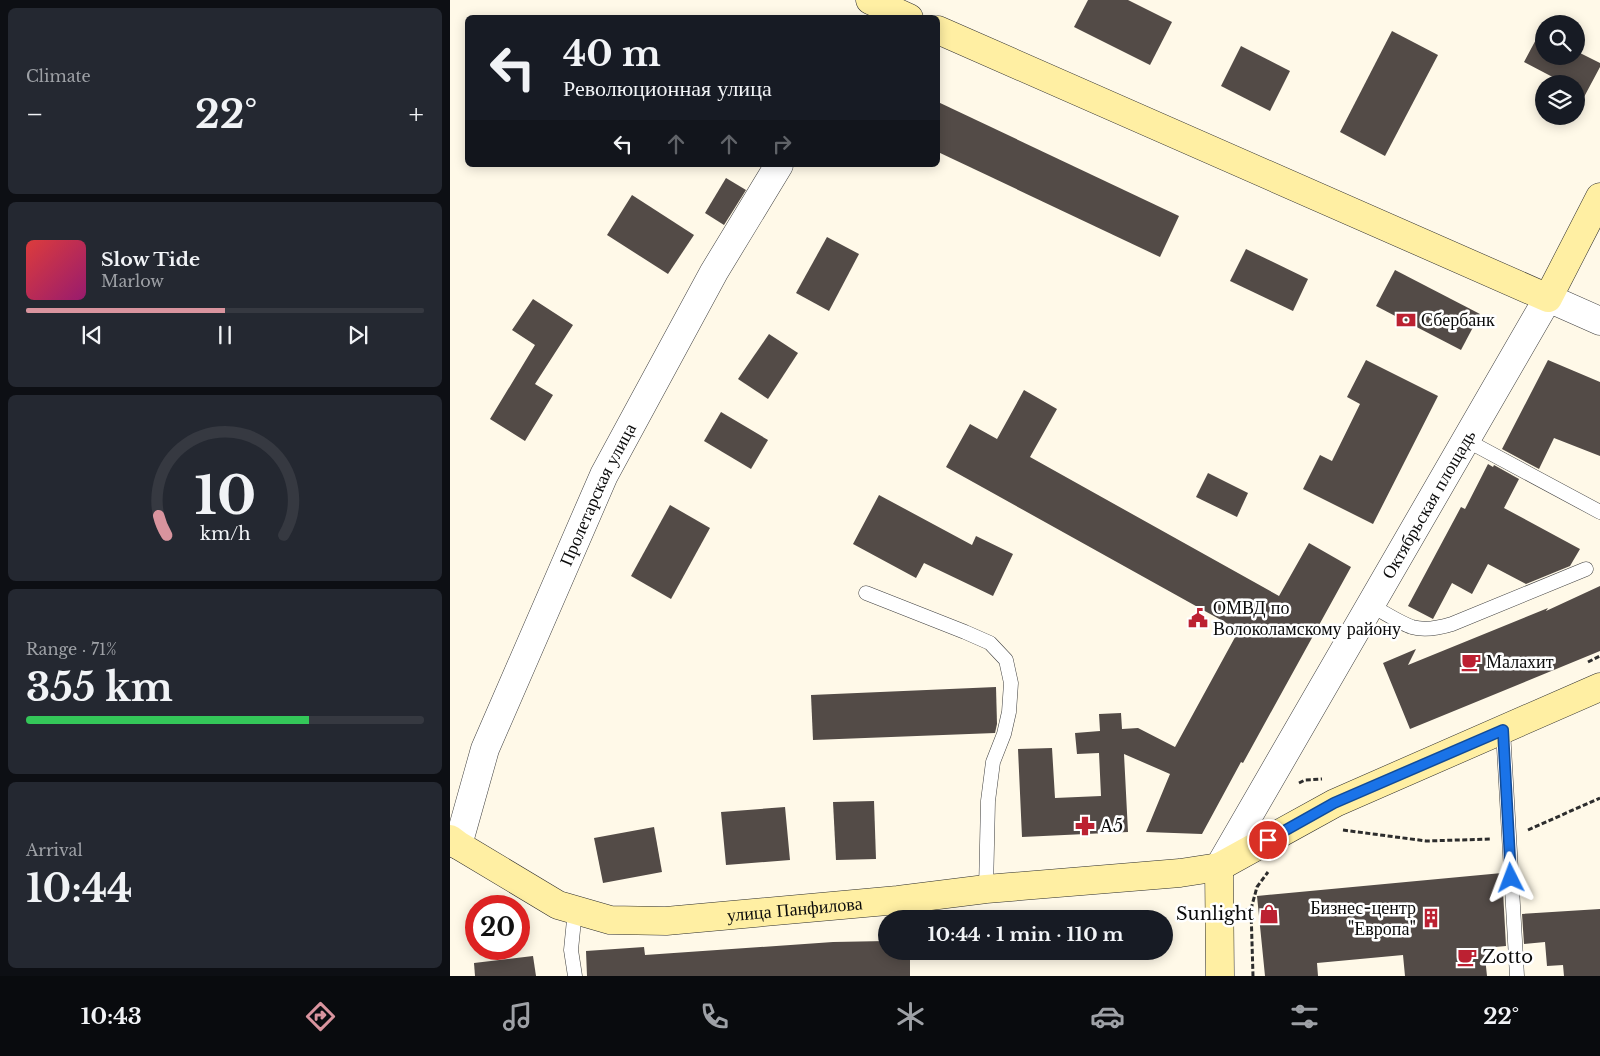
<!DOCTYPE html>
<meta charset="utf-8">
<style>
body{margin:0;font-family:"Libre Baskerville",serif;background:#242831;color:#f1f3f6;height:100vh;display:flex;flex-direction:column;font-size:19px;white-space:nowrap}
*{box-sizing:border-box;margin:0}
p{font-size:16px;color:#9ea1a6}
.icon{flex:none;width:28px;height:28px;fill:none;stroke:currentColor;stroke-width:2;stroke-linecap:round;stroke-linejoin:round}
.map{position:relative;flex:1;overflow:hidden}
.details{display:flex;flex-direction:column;gap:8px;padding:8px;background:#0d0f14;width:450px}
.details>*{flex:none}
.guide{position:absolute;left:15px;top:15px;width:475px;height:152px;border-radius:8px;box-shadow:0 2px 12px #0003;background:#171b24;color:#f1f3f6;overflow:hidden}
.buttons{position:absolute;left:1085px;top:15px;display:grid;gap:10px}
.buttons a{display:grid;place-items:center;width:50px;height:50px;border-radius:50%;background:#171b24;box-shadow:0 2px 12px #0003;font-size:25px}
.speed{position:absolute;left:15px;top:895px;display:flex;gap:10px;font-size:25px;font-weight:700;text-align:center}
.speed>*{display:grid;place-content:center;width:65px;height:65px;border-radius:50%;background:#171b24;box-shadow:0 2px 12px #0003;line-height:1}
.speed .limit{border:8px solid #d22;background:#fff;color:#111}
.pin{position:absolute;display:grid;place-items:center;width:42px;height:42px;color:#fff;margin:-21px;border:2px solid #fff;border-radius:50%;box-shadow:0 1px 5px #0007}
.me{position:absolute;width:55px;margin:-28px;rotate:357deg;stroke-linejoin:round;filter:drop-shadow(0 0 4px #0008)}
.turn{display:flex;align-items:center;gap:18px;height:105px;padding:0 15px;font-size:22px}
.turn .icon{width:65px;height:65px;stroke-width:2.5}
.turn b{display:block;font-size:35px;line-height:42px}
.lanes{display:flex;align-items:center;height:48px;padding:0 15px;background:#0003;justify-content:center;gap:25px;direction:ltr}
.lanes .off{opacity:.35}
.big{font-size:38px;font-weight:700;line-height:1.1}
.details .tile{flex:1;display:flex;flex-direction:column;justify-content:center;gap:8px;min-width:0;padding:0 18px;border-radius:8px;background:#242831}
.details .dial{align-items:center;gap:0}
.dial svg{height:130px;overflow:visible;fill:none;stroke:#363941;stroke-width:7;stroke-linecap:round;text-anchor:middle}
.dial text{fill:#f1f3f6;stroke:none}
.song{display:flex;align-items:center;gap:15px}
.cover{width:60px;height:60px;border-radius:8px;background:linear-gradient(135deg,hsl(0 70% 55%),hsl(320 70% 35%))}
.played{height:5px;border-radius:2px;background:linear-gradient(90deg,#d9949e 50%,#363941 50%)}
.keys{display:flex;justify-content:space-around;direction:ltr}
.heat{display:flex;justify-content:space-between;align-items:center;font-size:28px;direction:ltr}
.charge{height:8px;border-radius:4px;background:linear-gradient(90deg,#34c759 71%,#363941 0)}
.trip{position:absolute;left:428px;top:910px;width:295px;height:50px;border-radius:25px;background:#171b24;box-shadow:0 2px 12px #0003;font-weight:700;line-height:50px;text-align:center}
.dock{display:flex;height:80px;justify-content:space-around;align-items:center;background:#090b0e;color:#9ea1a6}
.dock .icon{width:35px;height:35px}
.dock .active{color:#d9949e}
.dock b{font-size:22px;color:#f1f3f6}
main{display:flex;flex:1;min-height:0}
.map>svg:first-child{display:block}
.building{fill:#534b47}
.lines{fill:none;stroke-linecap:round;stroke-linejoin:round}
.lane-casing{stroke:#3e3e3e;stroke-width:15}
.street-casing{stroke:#3e3e3e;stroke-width:29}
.secondary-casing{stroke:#2d2d2d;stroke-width:29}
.path{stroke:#2d2d2d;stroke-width:3;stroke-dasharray:5 2.5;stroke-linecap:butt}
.lane{stroke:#fff;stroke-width:14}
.street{stroke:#fff;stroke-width:28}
.secondary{stroke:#ffefa3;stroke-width:28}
.route-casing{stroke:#114b97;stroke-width:12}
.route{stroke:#1a73e8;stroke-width:9}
.labels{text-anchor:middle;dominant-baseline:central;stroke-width:5;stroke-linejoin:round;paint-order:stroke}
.poi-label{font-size:18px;fill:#0b0b0b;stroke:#fff;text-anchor:start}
.street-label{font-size:18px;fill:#0b0b0b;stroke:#fff}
</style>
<main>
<section class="details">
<div class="tile"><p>Climate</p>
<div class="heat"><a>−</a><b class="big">22°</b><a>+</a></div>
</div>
<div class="tile">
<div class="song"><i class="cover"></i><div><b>Slow Tide</b><p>Marlow</p></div></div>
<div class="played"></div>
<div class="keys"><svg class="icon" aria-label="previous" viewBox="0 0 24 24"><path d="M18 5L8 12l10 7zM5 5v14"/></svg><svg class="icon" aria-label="pause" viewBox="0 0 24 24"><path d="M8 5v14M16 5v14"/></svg><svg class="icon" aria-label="next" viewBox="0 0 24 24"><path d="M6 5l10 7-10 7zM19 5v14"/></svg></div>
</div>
<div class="tile dial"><svg viewBox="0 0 100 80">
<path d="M14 69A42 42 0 1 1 86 69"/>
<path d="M14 69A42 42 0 0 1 9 57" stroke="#d9949e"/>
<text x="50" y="56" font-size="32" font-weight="700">10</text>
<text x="50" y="72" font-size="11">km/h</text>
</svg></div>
<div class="tile"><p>Range · 71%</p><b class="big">355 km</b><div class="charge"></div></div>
<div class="tile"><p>Arrival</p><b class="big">10:44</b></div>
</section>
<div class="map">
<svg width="1150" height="976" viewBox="0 0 1150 976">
<rect width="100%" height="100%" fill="#fff9e8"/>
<g class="building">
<polygon points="638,0 678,0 722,22 700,65 624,27"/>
<polygon points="942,31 988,55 935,156 890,132"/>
<polygon points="1090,32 1094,33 1094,56 1126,56 1126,51 1150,63 1150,67 1126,112 1126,84 1116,84 1074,62"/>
<polygon points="791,46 840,71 820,111 771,86"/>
<polygon points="488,102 729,216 710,257 488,152"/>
<polygon points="276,178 296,190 274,225 255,213"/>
<polygon points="182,195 244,235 218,274 157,235"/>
<polygon points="377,237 409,254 379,311 346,293"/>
<polygon points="796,249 858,279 843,311 780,281"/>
<polygon points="945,270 1030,314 1011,350 926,306"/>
<polygon points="83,299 123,325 85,384 103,395 75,441 40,419 85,345 62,330"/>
<polygon points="319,334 348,353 318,399 288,379"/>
<polygon points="916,360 988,396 923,524 853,489 870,455 882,461 910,404 897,397"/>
<polygon points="1098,360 1150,382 1150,456 1104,438 1089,469 1052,449"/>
<polygon points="574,390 607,409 580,457 829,596 859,543 901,567 793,763 791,762 752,834 696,832 720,774 674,754 678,832 572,837 568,749 602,748 605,798 651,796 649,753 627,754 625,733 650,731 649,714 671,713 672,729 688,728 725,747 789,630 496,467 520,424 547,439"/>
<polygon points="271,412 318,440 301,469 254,441"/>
<polygon points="1038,464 1043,467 1044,465 1069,479 1054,508 1130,549 1120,566 1076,584 1038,564 1022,594 1002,583 983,619 958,606 1011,507 1015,509"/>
<polygon points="758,473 798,493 787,517 746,497"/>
<polygon points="429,495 522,545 526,536 563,554 543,596 474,563 466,578 403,544"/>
<polygon points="220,505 260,528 221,599 181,576"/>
<polygon points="1150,586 1150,651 960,729 933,663 966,649 958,665 1098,608 1096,611"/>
<polygon points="546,687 547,724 545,733 363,740 361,695"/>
<polygon points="424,801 426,859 386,860 383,802"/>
<polygon points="335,807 340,860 276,865 271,812"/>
<polygon points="204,827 212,872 153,883 144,838"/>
<polygon points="1052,873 1056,946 1034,948 1037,976 955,976 953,955 867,963 868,976 815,976 807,896"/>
<polygon points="1150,909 1150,976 1114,976 1113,965 1097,966 1095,942 1074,944 1072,914"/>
<polygon points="436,941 436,951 460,951 460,976 137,976 136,951 194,947 195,955 383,942"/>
<polygon points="83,956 86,976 25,976 24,963"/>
</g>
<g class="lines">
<defs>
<g id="lane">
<polyline points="1016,440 1150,512"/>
<polyline points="416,593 515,632 540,643 556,660 561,683 559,712 554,734 543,762 538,801 536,889"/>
<path d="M920 605C932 611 950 623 962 627 975 631 989 628 1002 624L1136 569"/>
<polyline points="1053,730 1067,976"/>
<polyline points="125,910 121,950 125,976"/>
</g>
<g id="street">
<path id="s1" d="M8 845 35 749 154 475 264 272 329 165"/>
<path id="s2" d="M769 867 1098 298 1150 321"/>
</g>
<g id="secondary">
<polyline points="420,0 459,18"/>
<polyline points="488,30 1098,298 1150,197"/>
<path id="s3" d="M0 839 8 845 108 905 160 920 216 921 448 900 536 889 730 873 769 867 885 803 1150 687"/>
<polyline points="769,867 770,976"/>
</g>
</defs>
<use href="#lane" class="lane-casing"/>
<use href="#street" class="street-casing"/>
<use href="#secondary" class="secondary-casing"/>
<g class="path">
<polyline points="1138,662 1150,656"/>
<polyline points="849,783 855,780 872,779"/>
<polyline points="893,830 976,841 1041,839"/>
<polyline points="1078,830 1150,798"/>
<polyline points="801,909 807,887 818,872"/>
<polyline points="796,910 801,909 803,976"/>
</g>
<use href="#lane" class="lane"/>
<use href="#street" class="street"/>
<use href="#secondary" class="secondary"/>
</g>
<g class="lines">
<defs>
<polyline id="route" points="818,840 884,803 1053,730 1061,878"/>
</defs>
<use href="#route" class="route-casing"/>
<use href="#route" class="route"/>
</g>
<defs>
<symbol id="bank-bare" viewBox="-9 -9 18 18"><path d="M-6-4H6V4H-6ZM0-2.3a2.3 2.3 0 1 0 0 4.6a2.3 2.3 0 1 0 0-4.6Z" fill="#bc2132" stroke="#fff" stroke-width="2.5" paint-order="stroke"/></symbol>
<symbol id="civic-bare" viewBox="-9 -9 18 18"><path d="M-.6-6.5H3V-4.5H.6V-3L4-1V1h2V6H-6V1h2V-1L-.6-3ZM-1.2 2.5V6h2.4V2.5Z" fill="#bc2132" stroke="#fff" stroke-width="2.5" paint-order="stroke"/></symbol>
<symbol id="cafe-bare" viewBox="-9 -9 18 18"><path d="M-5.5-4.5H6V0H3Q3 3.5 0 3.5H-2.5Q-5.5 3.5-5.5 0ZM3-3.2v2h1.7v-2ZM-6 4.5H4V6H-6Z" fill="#bc2132" stroke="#fff" stroke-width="2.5" paint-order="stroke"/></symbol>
<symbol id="pharmacy-bare" viewBox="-9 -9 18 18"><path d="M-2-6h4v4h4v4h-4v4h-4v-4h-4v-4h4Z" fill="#bc2132" stroke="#fff" stroke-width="2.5" paint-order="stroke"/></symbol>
<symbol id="shop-bare" viewBox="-9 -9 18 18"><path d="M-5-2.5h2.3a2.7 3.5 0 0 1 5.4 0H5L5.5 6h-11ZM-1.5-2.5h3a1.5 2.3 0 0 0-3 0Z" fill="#bc2132" stroke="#fff" stroke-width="2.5" paint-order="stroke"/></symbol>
<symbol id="building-bare" viewBox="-9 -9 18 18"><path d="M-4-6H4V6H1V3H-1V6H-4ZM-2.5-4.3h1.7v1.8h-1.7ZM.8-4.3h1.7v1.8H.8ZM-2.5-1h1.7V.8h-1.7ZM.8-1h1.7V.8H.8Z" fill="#bc2132" stroke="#fff" stroke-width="2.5" paint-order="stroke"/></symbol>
</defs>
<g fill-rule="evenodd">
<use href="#bank-bare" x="942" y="306" width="28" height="28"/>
<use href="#civic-bare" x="734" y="604" width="28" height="28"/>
<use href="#cafe-bare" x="1007" y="648" width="28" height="28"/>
<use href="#pharmacy-bare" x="621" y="812" width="28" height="28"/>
<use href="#shop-bare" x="805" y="900" width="28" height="28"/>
<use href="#building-bare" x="967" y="904" width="28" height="28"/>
<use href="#cafe-bare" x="1003" y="943" width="28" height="28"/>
</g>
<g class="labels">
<g class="poi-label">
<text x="971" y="320">Сбербанк</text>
<text x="763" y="608">ОМВД по<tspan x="763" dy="21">Волоколамскому району</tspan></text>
<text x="1036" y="662">Малахит</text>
<text x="650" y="826">А5</text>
<text x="966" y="908" text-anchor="end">Бизнес-центр<tspan x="966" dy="21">"Европа"</tspan></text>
<text x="804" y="914" text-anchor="end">Sunlight</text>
<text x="1032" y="957">Zotto</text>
</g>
<g class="street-label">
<text stroke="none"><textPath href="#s1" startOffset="378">Пролетарская улица</textPath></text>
<text stroke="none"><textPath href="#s2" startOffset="419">Октябрьская площадь</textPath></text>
<text stroke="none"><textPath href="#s3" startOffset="366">улица Панфилова</textPath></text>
</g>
</g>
</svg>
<div class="buttons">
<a><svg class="icon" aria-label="search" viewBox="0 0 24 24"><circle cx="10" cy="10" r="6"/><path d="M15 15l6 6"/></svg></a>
<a><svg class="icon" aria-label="layers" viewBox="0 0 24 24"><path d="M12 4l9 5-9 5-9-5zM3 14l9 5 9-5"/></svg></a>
</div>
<div class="speed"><div class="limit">20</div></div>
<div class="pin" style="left:818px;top:840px;background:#d93025"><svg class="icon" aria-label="arrive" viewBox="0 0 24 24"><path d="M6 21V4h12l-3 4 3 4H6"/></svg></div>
<svg class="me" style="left:1061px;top:878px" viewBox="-20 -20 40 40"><path d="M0-17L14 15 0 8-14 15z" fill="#1a73e8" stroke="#fff" stroke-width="4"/></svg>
<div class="trip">10:44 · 1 min · 110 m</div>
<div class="guide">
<div class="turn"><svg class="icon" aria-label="left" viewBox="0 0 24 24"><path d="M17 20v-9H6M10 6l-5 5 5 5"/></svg><div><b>40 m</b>Революционная улица</div></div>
<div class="lanes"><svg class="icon" aria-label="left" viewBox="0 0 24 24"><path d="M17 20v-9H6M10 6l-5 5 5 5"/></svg><svg class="icon off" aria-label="ahead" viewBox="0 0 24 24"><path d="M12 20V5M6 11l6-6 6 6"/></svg><svg class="icon off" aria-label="ahead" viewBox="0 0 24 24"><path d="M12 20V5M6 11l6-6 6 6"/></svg><svg class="icon off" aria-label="right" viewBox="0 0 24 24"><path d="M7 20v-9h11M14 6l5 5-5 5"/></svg></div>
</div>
</div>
</main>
<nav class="dock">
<b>10:43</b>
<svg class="icon active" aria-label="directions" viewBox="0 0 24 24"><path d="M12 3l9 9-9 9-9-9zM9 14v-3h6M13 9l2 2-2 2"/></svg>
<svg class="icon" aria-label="music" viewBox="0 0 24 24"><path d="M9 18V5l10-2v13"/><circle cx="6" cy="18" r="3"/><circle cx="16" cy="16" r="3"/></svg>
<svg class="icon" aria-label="phone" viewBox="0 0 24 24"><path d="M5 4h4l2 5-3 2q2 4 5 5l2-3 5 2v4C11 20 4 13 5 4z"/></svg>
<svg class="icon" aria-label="climate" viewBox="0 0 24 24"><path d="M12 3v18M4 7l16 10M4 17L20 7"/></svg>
<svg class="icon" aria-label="car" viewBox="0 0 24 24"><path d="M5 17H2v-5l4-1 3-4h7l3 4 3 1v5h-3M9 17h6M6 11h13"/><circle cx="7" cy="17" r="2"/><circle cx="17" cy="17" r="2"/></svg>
<svg class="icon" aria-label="filters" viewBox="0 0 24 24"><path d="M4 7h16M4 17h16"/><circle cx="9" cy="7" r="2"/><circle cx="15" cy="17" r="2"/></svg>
<b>22°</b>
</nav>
